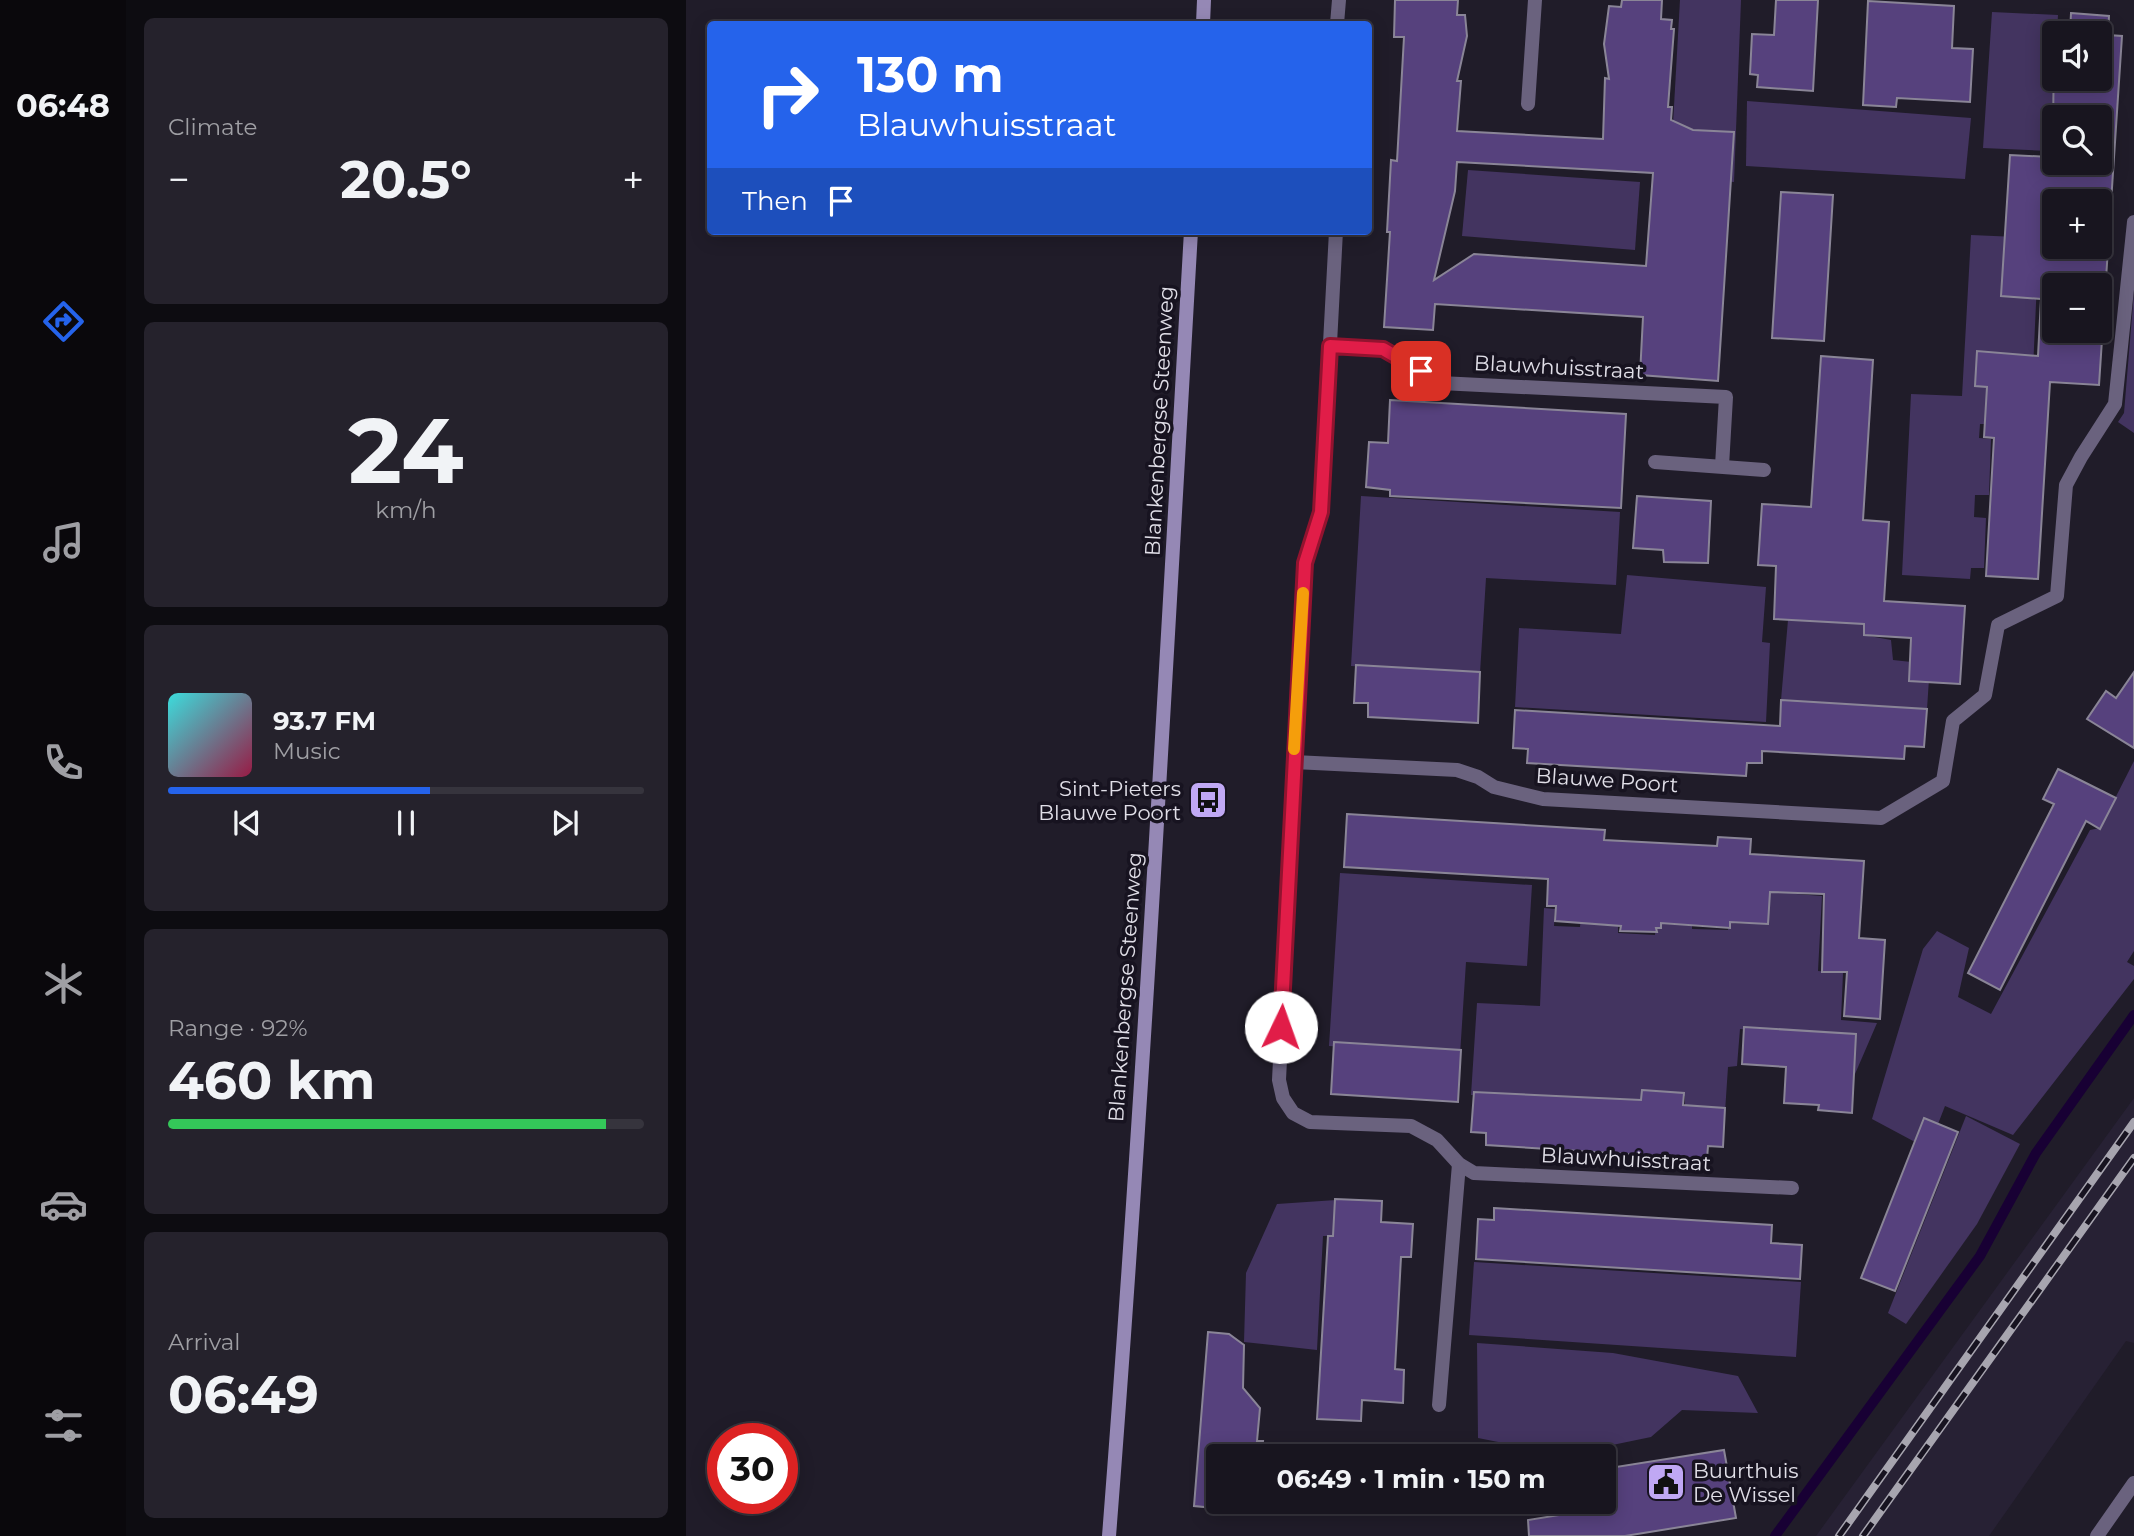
<!DOCTYPE html>
<meta charset="utf-8">
<style>
body{margin:0;font-family:Montserrat,sans-serif;background:#25222c;color:#f1f3f6;height:100vh;display:flex;flex-direction:column;font-size:26px;white-space:nowrap}
*{box-sizing:border-box;margin:0}
p{font-size:23px;color:#9f9fa4}
.icon{flex:none;width:38px;height:38px;fill:none;stroke:currentColor;stroke-width:2;stroke-linecap:round;stroke-linejoin:round}
.map{position:relative;flex:1;overflow:hidden}
.drawer{display:flex;flex-direction:column;gap:18px;padding:18px;background:#0d0c11;width:560px}
.drawer>*{flex:none}
.hud{position:absolute;left:21px;top:21px;width:665px;height:214px;border-radius:7px;box-shadow:0 4px 18px #0003,0 0 0 2px #36343d;background:#2563eb;color:#fff;overflow:hidden}
.buttons{position:absolute;left:1356px;top:21px;display:grid;gap:14px}
.buttons a{display:grid;place-items:center;width:70px;height:70px;border-radius:7px;background:#18151f;box-shadow:0 4px 18px #0003,0 0 0 2px #36343d;font-size:35px}
.speed{position:absolute;left:21px;top:1423px;display:flex;gap:14px;font-size:35px;font-weight:700;text-align:center}
.speed>*{display:grid;place-content:center;width:91px;height:91px;border-radius:50%;background:#18151f;box-shadow:0 4px 18px #0003,0 0 0 2px #36343d;line-height:1}
.speed .limit{border:10px solid #d22;background:#fff;color:#111}
.pin{position:absolute;display:grid;place-items:center;width:60px;height:60px;color:#fff;margin:-30px;border-radius:14px;box-shadow:0 4px 10px #0006}
.me{position:absolute;width:77px;margin:-38px;rotate:3deg;stroke-linejoin:round;filter:drop-shadow(0 0 5px #0008)}
.turn{display:flex;align-items:center;gap:24px;height:147px;padding:0 35px;font-size:32px}
.turn .icon{width:91px;height:91px;stroke-width:2.5}
.turn b{display:block;font-size:49px;line-height:60px}
.then{display:flex;align-items:center;height:66px;padding:0 35px;background:#0003;gap:14px;font-size:26px}
.big{font-size:52px;font-weight:700;line-height:1.1}
.drawer .tile{flex:1;display:flex;flex-direction:column;justify-content:center;gap:10px;min-width:0;padding:0 24px;border-radius:10px;background:#25222c}
.drawer .dial{align-items:center;gap:0}
.dial b{font-size:91px;line-height:1}
.song{display:flex;align-items:center;gap:21px}
.cover{width:84px;height:84px;border-radius:10px;background:linear-gradient(135deg,hsl(180 70% 55%),hsl(340 70% 35%))}
.played{height:7px;border-radius:4px;background:linear-gradient(90deg,#2563eb 55%,#36343d 55%)}
.keys{display:flex;justify-content:space-around;direction:ltr}
.heat{display:flex;justify-content:space-between;align-items:center;font-size:38px;direction:ltr}
.charge{height:10px;border-radius:5px;background:linear-gradient(90deg,#34c759 92%,#36343d 0)}
.trip{position:absolute;left:520px;top:1444px;width:410px;height:70px;border-radius:7px;background:#18151f;box-shadow:0 4px 18px #0003,0 0 0 2px #36343d;font-weight:700;line-height:70px;text-align:center}
main{display:flex;flex:1;min-height:0}
.menu{display:flex;flex-direction:column;width:126px;justify-content:space-around;align-items:center;background:#0a080c;color:#9f9fa4}
.menu .icon{width:49px;height:49px}
.menu .selected{color:#2563eb}
.menu b{font-size:32px;color:#f1f3f6}
.map>svg:first-child{display:block}
.built{fill:#272134}
.green{fill:#433460}
.lines{fill:none;stroke-linecap:round;stroke-linejoin:round}
.stream{stroke:#180034;stroke-width:10}
.building{fill:#56417d;stroke:#8a8597;stroke-width:2;fill-rule:evenodd}
.minor{stroke:#6a627e;stroke-width:14}
.secondary{stroke:#9588b5;stroke-width:14}
.rail-casing{stroke:#a7a5af;stroke-width:8}
.rail{stroke:#171320;stroke-width:5;stroke-dasharray:16;stroke-linecap:butt}
.route-casing{stroke:#92132f;stroke-width:18}
.route{stroke:#e11d48;stroke-width:12}
.slow{stroke:#f59e0b;stroke-width:12}
.labels{text-anchor:middle;dominant-baseline:central;stroke-width:7;stroke-linejoin:round;paint-order:stroke}
.street-label{font-size:21px;fill:#e1dfe8;stroke:#171320}
.poi-label{font-size:21px;fill:#e1dfe8;stroke:#171320;text-anchor:end}
</style>
<main>
<nav class="menu">
<b>06:48</b>
<svg class="icon selected" aria-label="directions" viewBox="0 0 24 24"><path d="M12 3l9 9-9 9-9-9zM9 14v-3h6M13 9l2 2-2 2"/></svg>
<svg class="icon" aria-label="music" viewBox="0 0 24 24"><path d="M9 18V5l10-2v13"/><circle cx="6" cy="18" r="3"/><circle cx="16" cy="16" r="3"/></svg>
<svg class="icon" aria-label="phone" viewBox="0 0 24 24"><path d="M5 4h4l2 5-3 2q2 4 5 5l2-3 5 2v4C11 20 4 13 5 4z"/></svg>
<svg class="icon" aria-label="climate" viewBox="0 0 24 24"><path d="M12 3v18M4 7l16 10M4 17L20 7"/></svg>
<svg class="icon" aria-label="car" viewBox="0 0 24 24"><path d="M5 17H2v-5l4-1 3-4h7l3 4 3 1v5h-3M9 17h6M6 11h13"/><circle cx="7" cy="17" r="2"/><circle cx="17" cy="17" r="2"/></svg>
<svg class="icon" aria-label="filters" viewBox="0 0 24 24"><path d="M4 7h16M4 17h16"/><circle cx="9" cy="7" r="2"/><circle cx="15" cy="17" r="2"/></svg>
</nav>
<section class="drawer">
<div class="tile"><p>Climate</p>
<div class="heat"><a>−</a><b class="big">20.5°</b><a>+</a></div>
</div>
<div class="tile dial"><b>24</b><p>km/h</p></div>
<div class="tile">
<div class="song"><i class="cover"></i><div><b>93.7 FM</b><p>Music</p></div></div>
<div class="played"></div>
<div class="keys"><svg class="icon" aria-label="previous" viewBox="0 0 24 24"><path d="M18 5L8 12l10 7zM5 5v14"/></svg><svg class="icon" aria-label="pause" viewBox="0 0 24 24"><path d="M8 5v14M16 5v14"/></svg><svg class="icon" aria-label="next" viewBox="0 0 24 24"><path d="M6 5l10 7-10 7zM19 5v14"/></svg></div>
</div>
<div class="tile"><p>Range · 92%</p><b class="big">460 km</b><div class="charge"></div></div>
<div class="tile"><p>Arrival</p><b class="big">06:49</b></div>
</section>
<div class="map">
<svg width="1448" height="1536" viewBox="0 0 1448 1536">
<rect width="100%" height="100%" fill="#201c29"/>
<polygon class="built" points="1448,1098 1448,1343 1440,1341 1303,1536 1130,1536"/>
<g class="green">
<polygon points="994,0 1055,0 1048,182 984,177"/>
<polygon points="1306,12 1372,15 1371,33 1368,33 1369,79 1362,151 1297,148"/>
<polygon points="1061,101 1285,118 1279,179 1060,166"/>
<polygon points="782,170 954,182 949,250 776,236"/>
<polygon points="1285,235 1353,238 1346,391 1306,424 1294,424 1293,438 1305,439 1303,495 1289,495 1288,517 1300,518 1298,568 1285,568 1284,579 1216,575 1225,394 1276,396"/>
<polygon points="1448,292 1448,433 1432,422 1438,413"/>
<polygon points="675,496 934,512 930,585 800,578 794,673 665,666"/>
<polygon points="941,575 1080,587 1076,642 1084,643 1080,722 829,707 833,628 935,634"/>
<polygon points="1102,620 1178,624 1178,635 1205,640 1207,660 1244,664 1241,709 1095,700"/>
<polygon points="1448,761 1448,951 1441,962 1448,966 1448,979 1327,1135 1259,1106 1252,1124 1229,1142 1186,1119 1237,949 1251,931 1283,948 1272,997 1305,1014 1404,830 1414,828"/>
<polygon points="654,873 846,885 841,966 780,962 774,1055 643,1046"/>
<polygon points="1082,880 1110,894 1136,896 1132,971 1157,973 1155,1020 1191,1023 1166,1081 1137,1035 1054,1029 1051,1066 1042,1067 1039,1112 999,1110 999,1096 956,1094 955,1103 785,1095 791,1003 854,1006 858,908 869,909 868,926 894,927 895,915 932,917 932,933 969,935 970,921 1006,923 1006,929 1042,930 1043,923 1080,924"/>
<polygon points="1280,1116 1334,1144 1291,1224 1220,1324 1202,1313"/>
<polygon points="650,1200 648,1236 637,1236 631,1350 558,1342 560,1273 591,1204"/>
<polygon points="788,1262 1115,1282 1110,1357 783,1335"/>
<polygon points="791,1343 927,1353 1052,1376 1072,1413 996,1410 965,1437 878,1455 792,1438"/>
</g>
<g class="lines">
<polyline class="stream" points="1089,1536 1294,1256 1350,1153 1448,1015"/>
</g>
<g class="building">
<path d="M709 0H772L771 15H779L781 36 771 81H775L771 131 917 139 919 78 923 79 918 44 923 6 935 7 936 0H976L975 19 986 20 985 29H988L982 107H986L985 120 1007 130 1048 132 1032 381 954 375 957 317 749 304 747 330 698 327 704 232H701L705 160 711 161 718 37H708ZM771 162 967 173 960 266 788 254 748 280 769 191Z"/>
<polygon points="1090,0 1132,0 1127,91 1071,87 1072,75 1064,74 1066,34 1088,35"/>
<polygon points="1182,1 1268,6 1266,48 1287,49 1284,102 1211,98 1210,107 1177,105"/>
<path d="M1385 13 1423 16 1422 35 1436 36 1413 385 1364 382 1352 579 1300 576 1308 438 1298 437 1301 387 1289 386 1291 351 1352 356 1355 299 1315 296 1324 155 1364 157 1367 121 1368 61V79H1414V33H1384ZM1368 117H1414V163H1368ZM1368 201H1414V247H1368ZM1368 285H1414V331H1368Z"/>
<polygon points="1095,192 1147,195 1138,341 1086,338"/>
<polygon points="1135,356 1187,360 1177,520 1203,522 1198,601 1279,606 1274,684 1223,681 1225,638 1178,635 1178,624 1088,619 1090,566 1072,565 1076,504 1125,507"/>
<polygon points="704,400 940,414 935,508 704,496 704,490 680,487 683,442 702,443"/>
<polygon points="951,496 1025,501 1022,563 978,562 977,550 947,548"/>
<polygon points="670,665 794,672 792,723 682,717 682,703 668,703"/>
<polygon points="1448,672 1448,748 1401,719 1420,691 1430,698"/>
<polygon points="1095,700 1241,709 1238,747 1219,746 1218,759 1076,751 1076,763 1061,763 1060,776 841,763 842,749 827,748 829,710 1094,726"/>
<polygon points="1372,769 1430,798 1414,829 1400,821 1314,990 1282,973 1368,804 1357,799"/>
<polygon points="661,814 919,830 918,840 1031,846 1032,837 1065,839 1064,854 1178,861 1173,938 1199,940 1194,1019 1158,1016 1161,972 1136,972 1138,894 1084,892 1082,924 1044,922 1044,928 975,923 975,928 970,928 971,932 934,931 935,926 869,921 870,906 861,906 862,879 658,867"/>
<polygon points="1058,1027 1170,1034 1166,1113 1132,1110 1133,1105 1098,1103 1100,1067 1056,1064"/>
<polygon points="648,1042 775,1050 772,1102 645,1094"/>
<polygon points="956,1090 998,1093 997,1105 1039,1108 1037,1147 1022,1146 1021,1159 800,1145 800,1133 785,1132 788,1092 955,1100"/>
<polygon points="1238,1118 1272,1132 1209,1291 1175,1278"/>
<polygon points="649,1199 696,1201 695,1222 727,1224 725,1257 715,1257 709,1369 718,1370 717,1403 676,1400 675,1421 631,1419 642,1236 647,1236"/>
<polygon points="808,1208 1086,1225 1085,1243 1116,1245 1114,1279 790,1259 792,1219 808,1220"/>
<polygon points="522,1332 543,1334 558,1345 557,1388 574,1408 571,1441 577,1441 575,1456 532,1456 532,1502 571,1502 570,1512 508,1506"/>
<polygon points="1038,1450 1050,1518 939,1536 843,1536 842,1520 917,1508 917,1469"/>
</g>
<g class="lines">
<g class="minor">
<polyline points="651,24 653,0"/>
<polyline points="842,104 849,0"/>
<polyline points="650,231 635,512 619,563 593,1080 597,1098 607,1113 624,1122 725,1126 751,1140 773,1164 788,1173 1106,1188"/>
<polyline points="644,346 697,349 754,383 1040,397 1036,466"/>
<polyline points="969,462 1078,470"/>
<polyline points="608,762 771,770 792,777 808,787 857,799 1195,818 1257,781 1267,721 1299,695 1312,625 1371,596 1380,485 1395,457 1429,404 1448,222"/>
<polyline points="753,1405 773,1164"/>
<polyline points="1411,1536 1448,1483"/>
</g>
<g class="secondary">
<polyline points="517,24 518,0"/>
<path d="M423 1536C457 1102 480 666 505 231"/>
</g>
<defs>
<g id="rail">
<polyline points="1153,1536 1448,1122"/>
<polyline points="1177,1536 1448,1158"/>
</g>
</defs>
<use href="#rail" class="rail-casing"/>
<use href="#rail" class="rail"/>
</g>
<g class="lines">
<defs>
<polyline id="route" points="595,1027 619,563 635,512 644,346 697,349 735,371"/>
</defs>
<use href="#route" class="route-casing"/>
<use href="#route" class="route"/>
<polyline class="slow" points="608,749 617,593"/>
</g>
<defs>
<symbol id="bus-square" viewBox="-11 -11 22 22"><rect x="-9" y="-9" width="18" height="18" rx="4" fill="#c0a8f4" stroke="#171320"/><path d="M-5-6H5V4H4V6H2V4H-2V6H-4V4H-5ZM-3.5-4V0h7V-4ZM-3.5 1.2v1.5H-2V1.2ZM2 1.2v1.5H3.5V1.2Z" fill="#111"/></symbol>
<symbol id="civic-square" viewBox="-11 -11 22 22"><rect x="-9" y="-9" width="18" height="18" rx="4" fill="#c0a8f4" stroke="#171320"/><path d="M-.6-6.5H3V-4.5H.6V-3L4-1V1h2V6H-6V1h2V-1L-.6-3ZM-1.2 2.5V6h2.4V2.5Z" fill="#111"/></symbol>
</defs>
<g fill-rule="evenodd">
<use href="#bus-square" x="500" y="778" width="44" height="44"/>
<use href="#civic-square" x="958" y="1460" width="44" height="44"/>
</g>
<g class="labels">
<g class="street-label">
<text transform="translate(873 367) rotate(3)">Blauwhuisstraat</text>
<text transform="translate(473 421) rotate(-87)">Blankenbergse Steenweg</text>
<text transform="translate(921 780) rotate(4)">Blauwe Poort</text>
<text transform="translate(439 987) rotate(-86)">Blankenbergse Steenweg</text>
<text transform="translate(940 1159) rotate(3)">Blauwhuisstraat</text>
</g>
<g class="poi-label">
<text x="495" y="788">Sint-Pieters<tspan x="495" dy="24">Blauwe Poort</tspan></text>
<text x="1007" y="1470" text-anchor="start">Buurthuis<tspan x="1007" dy="24">De Wissel</tspan></text>
</g>
</g>
</svg>
<div class="buttons">
<a><svg class="icon" aria-label="sound" viewBox="0 0 24 24"><path d="M4 9h4l5-4v14l-5-4H4zM17 9q2 3 0 6"/></svg></a>
<a><svg class="icon" aria-label="search" viewBox="0 0 24 24"><circle cx="10" cy="10" r="6"/><path d="M15 15l6 6"/></svg></a>
<a>+</a>
<a>−</a>
</div>
<div class="speed"><div class="limit">30</div></div>
<div class="pin" style="left:735px;top:371px;background:#d93025"><svg class="icon" aria-label="arrive" viewBox="0 0 24 24"><path d="M6 21V4h12l-3 4 3 4H6"/></svg></div>
<svg class="me" style="left:595px;top:1027px" viewBox="-20 -20 40 40"><circle r="19" fill="#fff"/><path d="M0-13L10 11 0 6-10 11z" fill="#e11d48"/></svg>
<div class="trip">06:49 · 1 min · 150 m</div>
<div class="hud">
<div class="turn"><svg class="icon" aria-label="right" viewBox="0 0 24 24"><path d="M7 20v-9h11M14 6l5 5-5 5"/></svg><div><b>130 m</b>Blauwhuisstraat</div></div>
<div class="then">Then<svg class="icon" aria-label="arrive" viewBox="0 0 24 24"><path d="M6 21V4h12l-3 4 3 4H6"/></svg></div>
</div>
</div>
</main>
